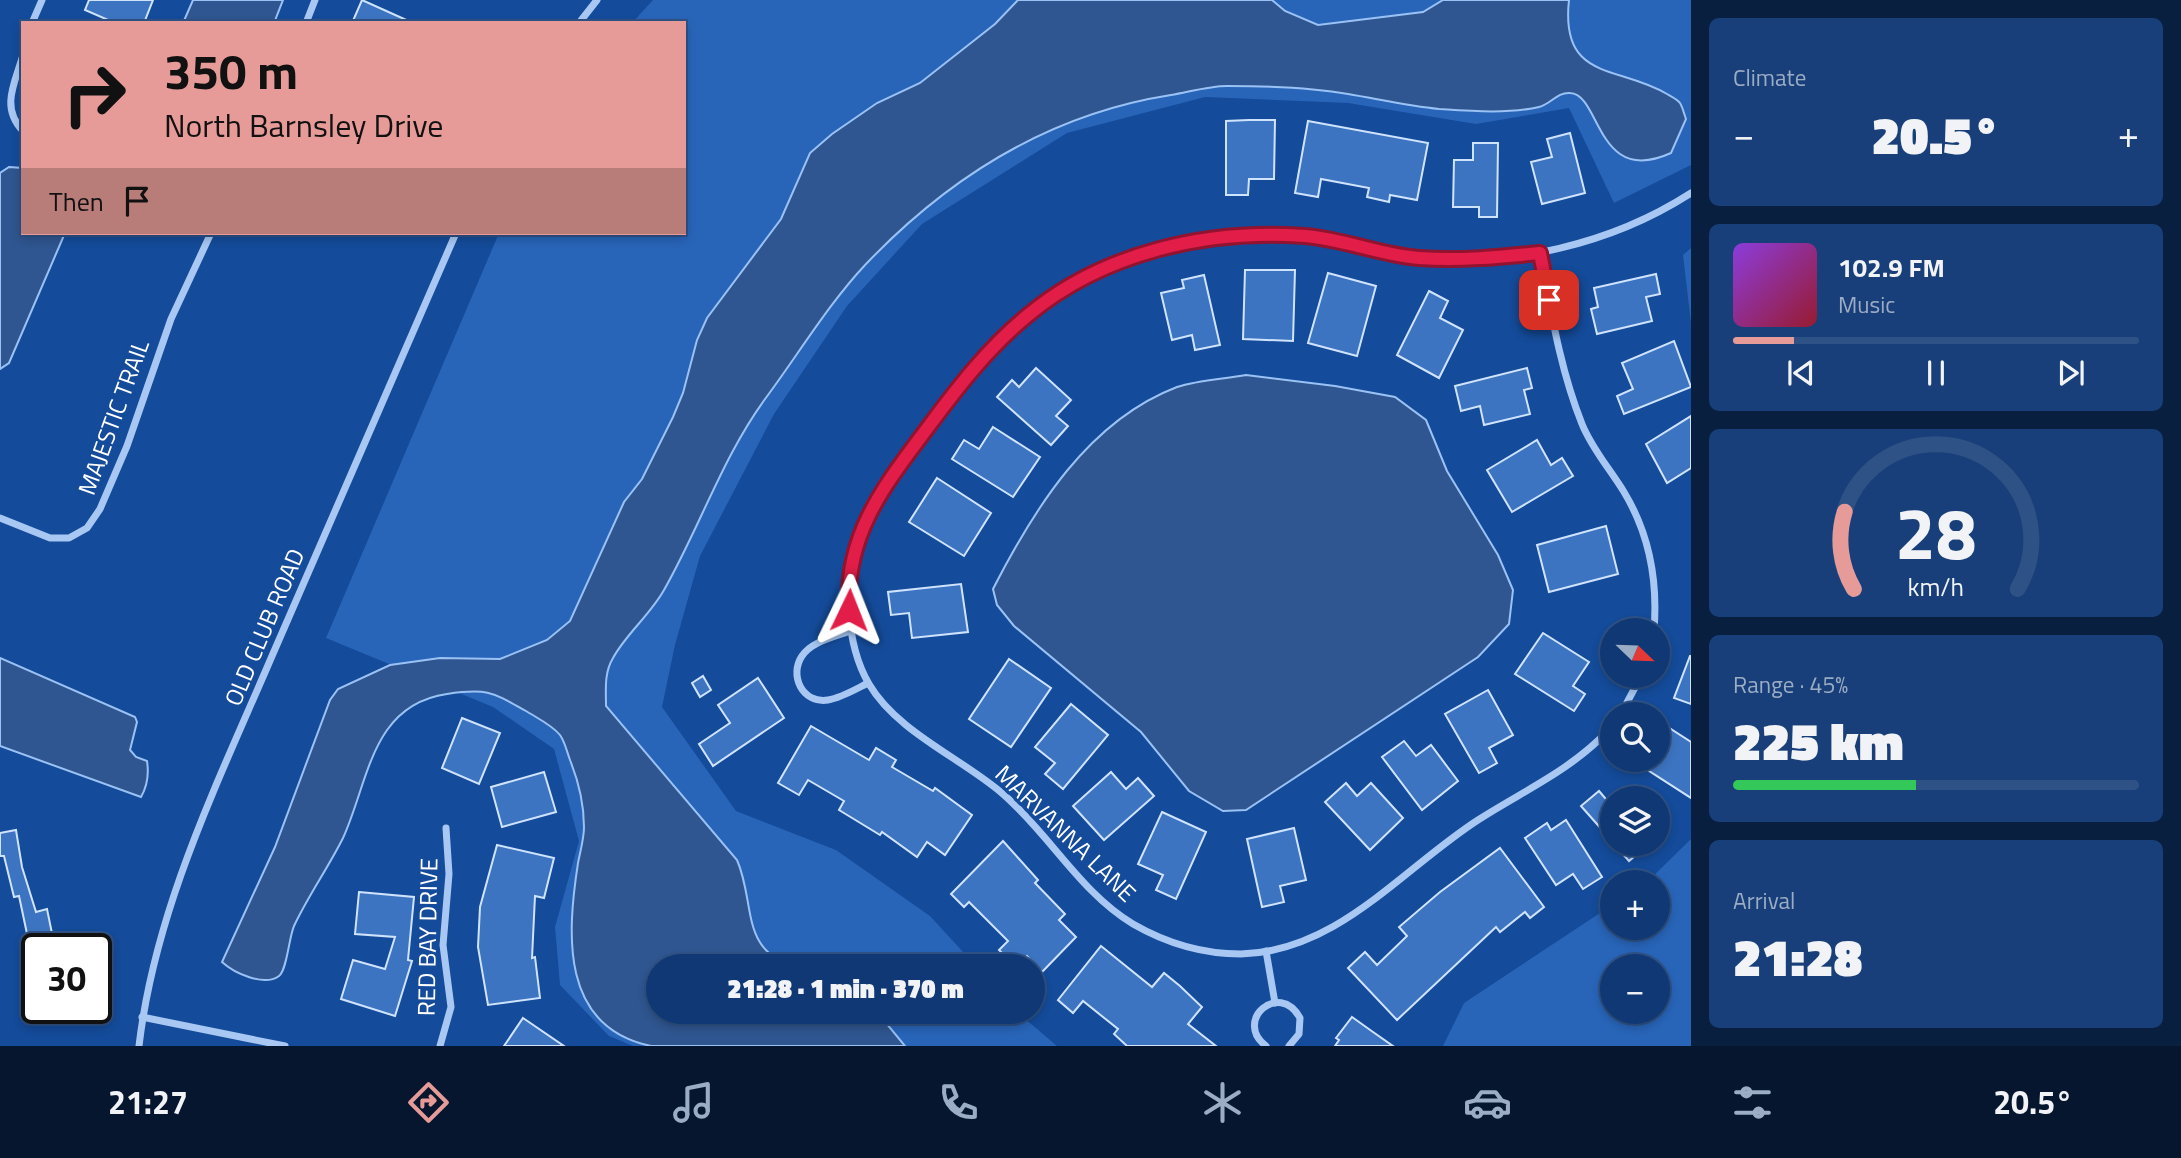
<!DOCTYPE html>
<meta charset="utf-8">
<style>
body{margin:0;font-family:"Titillium Web",sans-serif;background:#183f79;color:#f1f3f6;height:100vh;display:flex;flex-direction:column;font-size:26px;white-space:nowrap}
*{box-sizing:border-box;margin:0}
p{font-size:23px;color:#9bacc5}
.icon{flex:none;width:38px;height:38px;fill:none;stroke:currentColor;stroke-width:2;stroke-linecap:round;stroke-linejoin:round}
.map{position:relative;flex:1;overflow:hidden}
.panel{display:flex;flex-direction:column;gap:18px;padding:18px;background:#081f40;width:490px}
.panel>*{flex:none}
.top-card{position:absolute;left:21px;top:21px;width:665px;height:214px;border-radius:0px;box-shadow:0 4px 10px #0003,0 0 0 2px #2f5286;background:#e69b98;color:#111;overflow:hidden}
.needle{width:46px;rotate:113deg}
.buttons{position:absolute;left:1600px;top:618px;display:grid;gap:14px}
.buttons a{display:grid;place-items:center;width:70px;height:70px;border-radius:50%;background:#0f3874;box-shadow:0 4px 10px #0003,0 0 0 2px #2f5286;font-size:35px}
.speed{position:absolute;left:21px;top:933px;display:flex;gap:14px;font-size:35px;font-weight:700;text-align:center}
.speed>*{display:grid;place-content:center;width:91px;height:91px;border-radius:50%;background:#0f3874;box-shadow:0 4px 10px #0003,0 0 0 2px #2f5286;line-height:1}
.speed .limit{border:4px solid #111;border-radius:10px;background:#fff;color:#111}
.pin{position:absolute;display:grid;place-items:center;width:60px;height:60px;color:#fff;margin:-30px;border-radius:14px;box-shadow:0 4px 10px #0006}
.me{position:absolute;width:77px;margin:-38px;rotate:2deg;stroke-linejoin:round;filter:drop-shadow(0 0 5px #0008)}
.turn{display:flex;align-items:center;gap:24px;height:147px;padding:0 28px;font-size:32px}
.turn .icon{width:91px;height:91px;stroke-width:2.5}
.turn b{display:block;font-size:49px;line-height:60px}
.then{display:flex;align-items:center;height:66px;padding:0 28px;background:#0003;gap:14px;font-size:26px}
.big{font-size:52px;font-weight:800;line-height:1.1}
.panel .tile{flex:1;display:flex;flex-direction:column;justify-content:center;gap:10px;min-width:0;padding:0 24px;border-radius:10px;background:#183f79}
.panel .dial{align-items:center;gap:0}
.dial svg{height:182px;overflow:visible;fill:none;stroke:#2f5286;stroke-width:7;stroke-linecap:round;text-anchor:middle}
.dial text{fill:#f1f3f6;stroke:none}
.song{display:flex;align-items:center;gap:21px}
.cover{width:84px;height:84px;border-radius:10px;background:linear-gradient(135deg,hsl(270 70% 55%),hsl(350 70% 35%))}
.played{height:7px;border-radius:4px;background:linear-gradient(90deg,#e69b98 15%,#2f5286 15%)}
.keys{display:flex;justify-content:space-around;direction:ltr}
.heat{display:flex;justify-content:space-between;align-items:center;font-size:38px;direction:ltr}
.charge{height:10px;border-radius:5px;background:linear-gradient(90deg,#34c759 45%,#2f5286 0)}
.trip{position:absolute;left:646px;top:954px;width:399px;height:70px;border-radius:35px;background:#0f3874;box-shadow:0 4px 10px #0003,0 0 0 2px #2f5286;font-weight:800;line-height:70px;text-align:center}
.tabs{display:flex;height:112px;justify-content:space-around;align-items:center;background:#06162e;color:#9bacc5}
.tabs .icon{width:49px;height:49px}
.tabs .selected{color:#e69b98}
.tabs b{font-size:32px;color:#f1f3f6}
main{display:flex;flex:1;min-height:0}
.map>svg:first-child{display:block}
.green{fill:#2864b8;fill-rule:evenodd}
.water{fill:#2f5690;stroke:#9bc2f5;stroke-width:2}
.building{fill:#3d74c1;stroke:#d0e3fd;stroke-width:2}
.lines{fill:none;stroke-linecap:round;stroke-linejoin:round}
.street{stroke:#a8c8f3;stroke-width:7}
.route-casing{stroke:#92132f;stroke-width:18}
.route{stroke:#e11d48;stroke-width:12}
.labels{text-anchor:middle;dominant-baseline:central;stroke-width:7;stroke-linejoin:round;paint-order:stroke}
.street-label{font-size:24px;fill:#fff;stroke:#144b9a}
</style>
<main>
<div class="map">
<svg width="1691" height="1046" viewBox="0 0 1691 1046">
<rect width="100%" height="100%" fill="#144b9a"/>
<g class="green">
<polygon points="653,0 1691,0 1691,165 1614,203 1569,108 1476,124 1348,103 1205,97 1067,133 922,224 847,306 774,414 700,556 675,645 662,707 736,811 836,850 930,916 976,966 658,966 658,1012 1017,1012 1057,1046 633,1046 609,1036 560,985 555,927 579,841 554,749 493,707 326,638 499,233 684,233 684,23 632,23"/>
<polygon points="1691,248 1691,323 1683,255"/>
<path d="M1691 839V1046H1443L1464 1003 1612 905V928H1657V882H1647ZM1612 966H1657V1012H1612Z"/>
</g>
<g class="water">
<polygon points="193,0 283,0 274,23 183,23"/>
<path d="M1018 0H1272L1285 11 1318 25 1423 12 1443 0H1569C1560 82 1619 65 1667 94 1672 97 1677 99 1680 103 1683 108 1684 114 1686 119L1671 153C1596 187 1601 94 1570 93 1557 92 1551 104 1539 107 1509 114 1470 111 1439 109 1408 106 1378 99 1348 94 1309 87 1267 86 1227 86 1209 86 1189 92 1171 95 1049 114 950 176 866 264 830 302 799 353 768 395 723 455 701 525 664 590 650 615 626 634 613 658 604 673 606 689 606 706L737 860C756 903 739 953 797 966H658V1012H877L905 1046H651C560 1027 567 934 578 863 580 852 584 839 584 827 584 805 578 780 570 760 567 752 565 742 560 735 552 725 537 718 526 711 492 692 487 688 447 694 371 705 369 781 343 838 328 868 308 896 294 926 289 937 287 970 279 976 264 987 234 973 222 962L275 847 330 700 338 689 390 665 440 658 500 659 547 640 570 621 624 502 642 479 673 417 683 393 697 340 707 318 781 219 810 153 832 134 877 103 920 83 995 24Z"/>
<polygon points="9,167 23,168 23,233 65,233 9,363 0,369 0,173"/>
<path d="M1246 375 1335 386 1395 397 1426 420 1447 471 1498 555 1513 590 1509 624 1478 657 1246 810 1223 811 1189 791 1141 732 1014 626 997 605 993 589C1034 509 1088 421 1177 387 1198 380 1224 379 1246 375Z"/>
<path d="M0 658 135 717 137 722 130 750 136 757 147 761C149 774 148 785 141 797L0 746Z"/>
</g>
<g class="building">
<polygon points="89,0 153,0 144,23 115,23 85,10"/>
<polygon points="362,0 413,23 352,23"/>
<polygon points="1249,120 1275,120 1274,179 1249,179 1248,195 1226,195 1226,121"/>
<polygon points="1308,121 1428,143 1417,200 1390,195 1389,202 1367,197 1369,188 1321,179 1318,197 1295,193"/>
<polygon points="1570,133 1585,193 1542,204 1531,162 1552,157 1547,139"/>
<polygon points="1473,143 1498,143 1497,217 1479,217 1479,207 1453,207 1454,160 1473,160"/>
<polygon points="1245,270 1295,270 1293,341 1243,339"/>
<polygon points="1328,273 1376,286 1357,356 1308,343"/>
<polygon points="1656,274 1660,294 1646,297 1652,321 1597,334 1591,309 1598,307 1594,288"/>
<polygon points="1204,275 1220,345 1195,350 1192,335 1172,340 1161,293 1184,288 1182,280"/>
<polygon points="1429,291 1448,301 1440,318 1463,330 1439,378 1397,355"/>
<polygon points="1674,341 1691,387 1624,414 1617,396 1633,389 1622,363"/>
<polygon points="1036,368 1071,400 1056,416 1068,426 1051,445 997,397 1012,380 1019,387"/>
<polygon points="1527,368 1532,388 1524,390 1530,414 1484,425 1480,406 1461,411 1455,386"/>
<polygon points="1691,416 1691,468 1667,483 1646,444"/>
<polygon points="993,427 1040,457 1013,497 952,459 964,440 979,449"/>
<polygon points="1537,440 1551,465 1562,458 1573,476 1512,512 1487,470"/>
<polygon points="937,478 991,513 964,556 909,522"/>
<polygon points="1606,526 1618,574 1549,592 1537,545"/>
<polygon points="961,584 968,632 912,638 909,613 891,615 888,592"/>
<polygon points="1543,633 1589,662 1573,686 1585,694 1574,711 1515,674"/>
<polygon points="1690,656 1691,656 1691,704 1674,698"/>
<polygon points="1009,659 1051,688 1011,747 969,719"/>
<polygon points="703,676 711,690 700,697 692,683"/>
<polygon points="758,678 784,718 713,766 699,744 730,723 718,705"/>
<polygon points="1488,690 1513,735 1489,748 1497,763 1479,773 1445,714"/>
<polygon points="1071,704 1108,735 1063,789 1045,774 1055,763 1035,747"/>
<polygon points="462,718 500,733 479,784 442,768"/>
<polygon points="1657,720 1691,742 1691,798 1632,760 1657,760"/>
<polygon points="811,726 869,760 876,748 896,760 892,767 933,791 935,788 972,815 945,855 927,842 917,857 882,832 880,835 839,810 844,801 808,780 799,795 778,783"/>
<polygon points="1404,741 1416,756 1431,745 1458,781 1422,810 1382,757"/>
<polygon points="544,772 556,812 502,827 491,787"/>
<polygon points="1111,772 1126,789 1138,778 1154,796 1104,840 1073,806"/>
<polygon points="1346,783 1357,796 1371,783 1403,818 1370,850 1325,802"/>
<polygon points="1599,791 1612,806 1612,841 1581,806"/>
<polygon points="1162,812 1206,832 1176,899 1156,890 1163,875 1138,864"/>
<polygon points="1566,820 1602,877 1583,889 1573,874 1556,885 1525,838 1547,823 1551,830"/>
<polygon points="1294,828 1306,880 1280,886 1284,902 1262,907 1247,839"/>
<polygon points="16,830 22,867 36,912 47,909 55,948 30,948 19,896 14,897 4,856 0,856 0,833"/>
<polygon points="1003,841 1038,880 1035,883 1065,914 1059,920 1076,937 1042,972 1027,956 1015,966 999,950 1008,941 969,902 964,907 951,894"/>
<polygon points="1614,844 1649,844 1629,861"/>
<polygon points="497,845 554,858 544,898 535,896 532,958 535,957 540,998 488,1005 478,947 480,907"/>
<polygon points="1500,848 1544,907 1530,918 1525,912 1500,932 1496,927 1397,1020 1348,968 1365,952 1377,965 1407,936 1399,927 1440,892"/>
<polygon points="359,892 414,897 408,960 412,961 395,1016 341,999 353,960 385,969 395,937 355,934"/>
<polygon points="1101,946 1152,987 1164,973 1180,986 1202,1007 1188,1024 1216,1046 1127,1046 1114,1034 1118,1029 1083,1001 1073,1013 1058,1000"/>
<polygon points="1352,1017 1373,1032 1393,1046 1335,1046 1339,1040 1336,1038"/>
<polygon points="523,1018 564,1046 504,1046"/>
</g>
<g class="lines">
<g class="street">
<polyline points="32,23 42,0"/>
<polyline points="306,23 315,0"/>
<polyline points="579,23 597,0"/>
<path d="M23 55C15 83 0 107 23 131"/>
<path d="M1540 253C1551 311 1560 369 1582 424 1592 449 1610 469 1624 492 1650 535 1658 580 1654 630"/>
<polyline points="0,518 50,538 69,538 87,528 100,509 127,446 171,319 211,233"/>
<path d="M850 631C835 637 812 641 802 656 789 675 802 704 828 700 841 698 856 689 868 683"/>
<polyline points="1621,714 1641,676"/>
<path d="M1612 727C1569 772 1528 788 1478 820 1402 869 1337 952 1241 954 1203 954 1166 943 1133 924 1080 892 1050 835 1003 794 963 759 897 732 869 684 846 645 842 578 859 535 882 477 929 423 969 375 1054 275 1173 224 1305 236 1343 240 1379 253 1416 258 1510 268 1612 244 1691 193"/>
<polyline points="1266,951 1275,1003"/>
<polyline points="142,1017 285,1046"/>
<path d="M139 1046C155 909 218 782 272 656 333 515 395 374 456 233"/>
<polyline points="440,1046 451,1007 443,945 449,874 446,828"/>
<path d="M1266 1046C1233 1021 1279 980 1300 1018L1299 1034 1289 1046"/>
</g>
</g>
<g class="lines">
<defs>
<path id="route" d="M849 610C845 533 885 485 929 426 958 387 989 347 1027 316 1103 252 1208 229 1305 236 1343 239 1381 255 1419 258 1460 261 1500 257 1540 253L1549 300"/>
</defs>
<use href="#route" class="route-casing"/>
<use href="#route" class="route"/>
</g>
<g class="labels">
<g class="street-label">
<text transform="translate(113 417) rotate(-70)">MAJESTIC TRAIL</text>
<text transform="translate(264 627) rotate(-67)">OLD CLUB ROAD</text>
<text transform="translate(1066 833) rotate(44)">MARVANNA LANE</text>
<text transform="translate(427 937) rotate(-89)">RED BAY DRIVE</text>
</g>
</g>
</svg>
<div class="buttons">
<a><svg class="needle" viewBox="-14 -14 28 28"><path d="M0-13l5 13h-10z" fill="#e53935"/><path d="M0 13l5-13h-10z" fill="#9bacc5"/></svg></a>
<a><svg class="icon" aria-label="search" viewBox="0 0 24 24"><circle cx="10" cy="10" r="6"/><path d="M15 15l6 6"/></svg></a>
<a><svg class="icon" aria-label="layers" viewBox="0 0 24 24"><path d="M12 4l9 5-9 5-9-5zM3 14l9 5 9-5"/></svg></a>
<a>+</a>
<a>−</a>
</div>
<div class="speed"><div class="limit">30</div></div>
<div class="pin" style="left:1549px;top:300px;background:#d93025"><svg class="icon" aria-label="arrive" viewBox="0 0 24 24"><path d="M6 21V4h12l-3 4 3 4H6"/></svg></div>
<svg class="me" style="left:849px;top:610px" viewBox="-20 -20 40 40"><path d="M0-17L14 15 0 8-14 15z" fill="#e11d48" stroke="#fff" stroke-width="4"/></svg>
<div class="trip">21:28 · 1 min · 370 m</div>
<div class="top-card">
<div class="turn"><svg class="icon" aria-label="right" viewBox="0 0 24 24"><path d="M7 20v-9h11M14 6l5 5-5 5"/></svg><div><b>350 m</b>North Barnsley Drive</div></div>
<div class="then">Then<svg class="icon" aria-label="arrive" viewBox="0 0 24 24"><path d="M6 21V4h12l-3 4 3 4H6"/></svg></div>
</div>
</div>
<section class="panel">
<div class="tile"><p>Climate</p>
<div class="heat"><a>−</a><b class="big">20.5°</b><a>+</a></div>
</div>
<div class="tile">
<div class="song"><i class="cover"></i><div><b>102.9 FM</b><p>Music</p></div></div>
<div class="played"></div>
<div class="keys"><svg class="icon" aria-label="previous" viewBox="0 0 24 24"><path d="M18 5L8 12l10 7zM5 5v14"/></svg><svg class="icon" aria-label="pause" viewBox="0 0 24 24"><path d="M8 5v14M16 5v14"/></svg><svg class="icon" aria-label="next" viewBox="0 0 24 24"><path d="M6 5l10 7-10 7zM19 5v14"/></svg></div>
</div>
<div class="tile dial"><svg viewBox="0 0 100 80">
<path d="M14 69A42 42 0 1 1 86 69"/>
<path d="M14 69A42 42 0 0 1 10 35" stroke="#e69b98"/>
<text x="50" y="56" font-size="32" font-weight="700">28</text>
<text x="50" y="72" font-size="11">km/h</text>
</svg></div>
<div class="tile"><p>Range · 45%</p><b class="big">225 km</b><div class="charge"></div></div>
<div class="tile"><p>Arrival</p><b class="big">21:28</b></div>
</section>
</main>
<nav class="tabs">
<b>21:27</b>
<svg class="icon selected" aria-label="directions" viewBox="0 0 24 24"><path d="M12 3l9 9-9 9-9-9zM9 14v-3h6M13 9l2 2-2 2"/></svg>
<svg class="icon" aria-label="music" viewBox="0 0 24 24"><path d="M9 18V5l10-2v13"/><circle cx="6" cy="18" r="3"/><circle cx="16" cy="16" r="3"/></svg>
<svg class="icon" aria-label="phone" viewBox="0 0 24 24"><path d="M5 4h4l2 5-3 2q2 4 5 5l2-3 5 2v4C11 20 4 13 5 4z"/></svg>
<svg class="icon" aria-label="climate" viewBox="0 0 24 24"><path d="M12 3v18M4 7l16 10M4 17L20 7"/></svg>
<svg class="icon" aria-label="car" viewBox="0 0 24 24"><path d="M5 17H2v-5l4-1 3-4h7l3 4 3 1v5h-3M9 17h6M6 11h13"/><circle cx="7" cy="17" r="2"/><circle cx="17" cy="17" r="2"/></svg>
<svg class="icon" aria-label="filters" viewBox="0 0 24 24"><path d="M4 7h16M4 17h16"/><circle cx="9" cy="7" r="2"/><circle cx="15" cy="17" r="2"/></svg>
<b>20.5°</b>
</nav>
